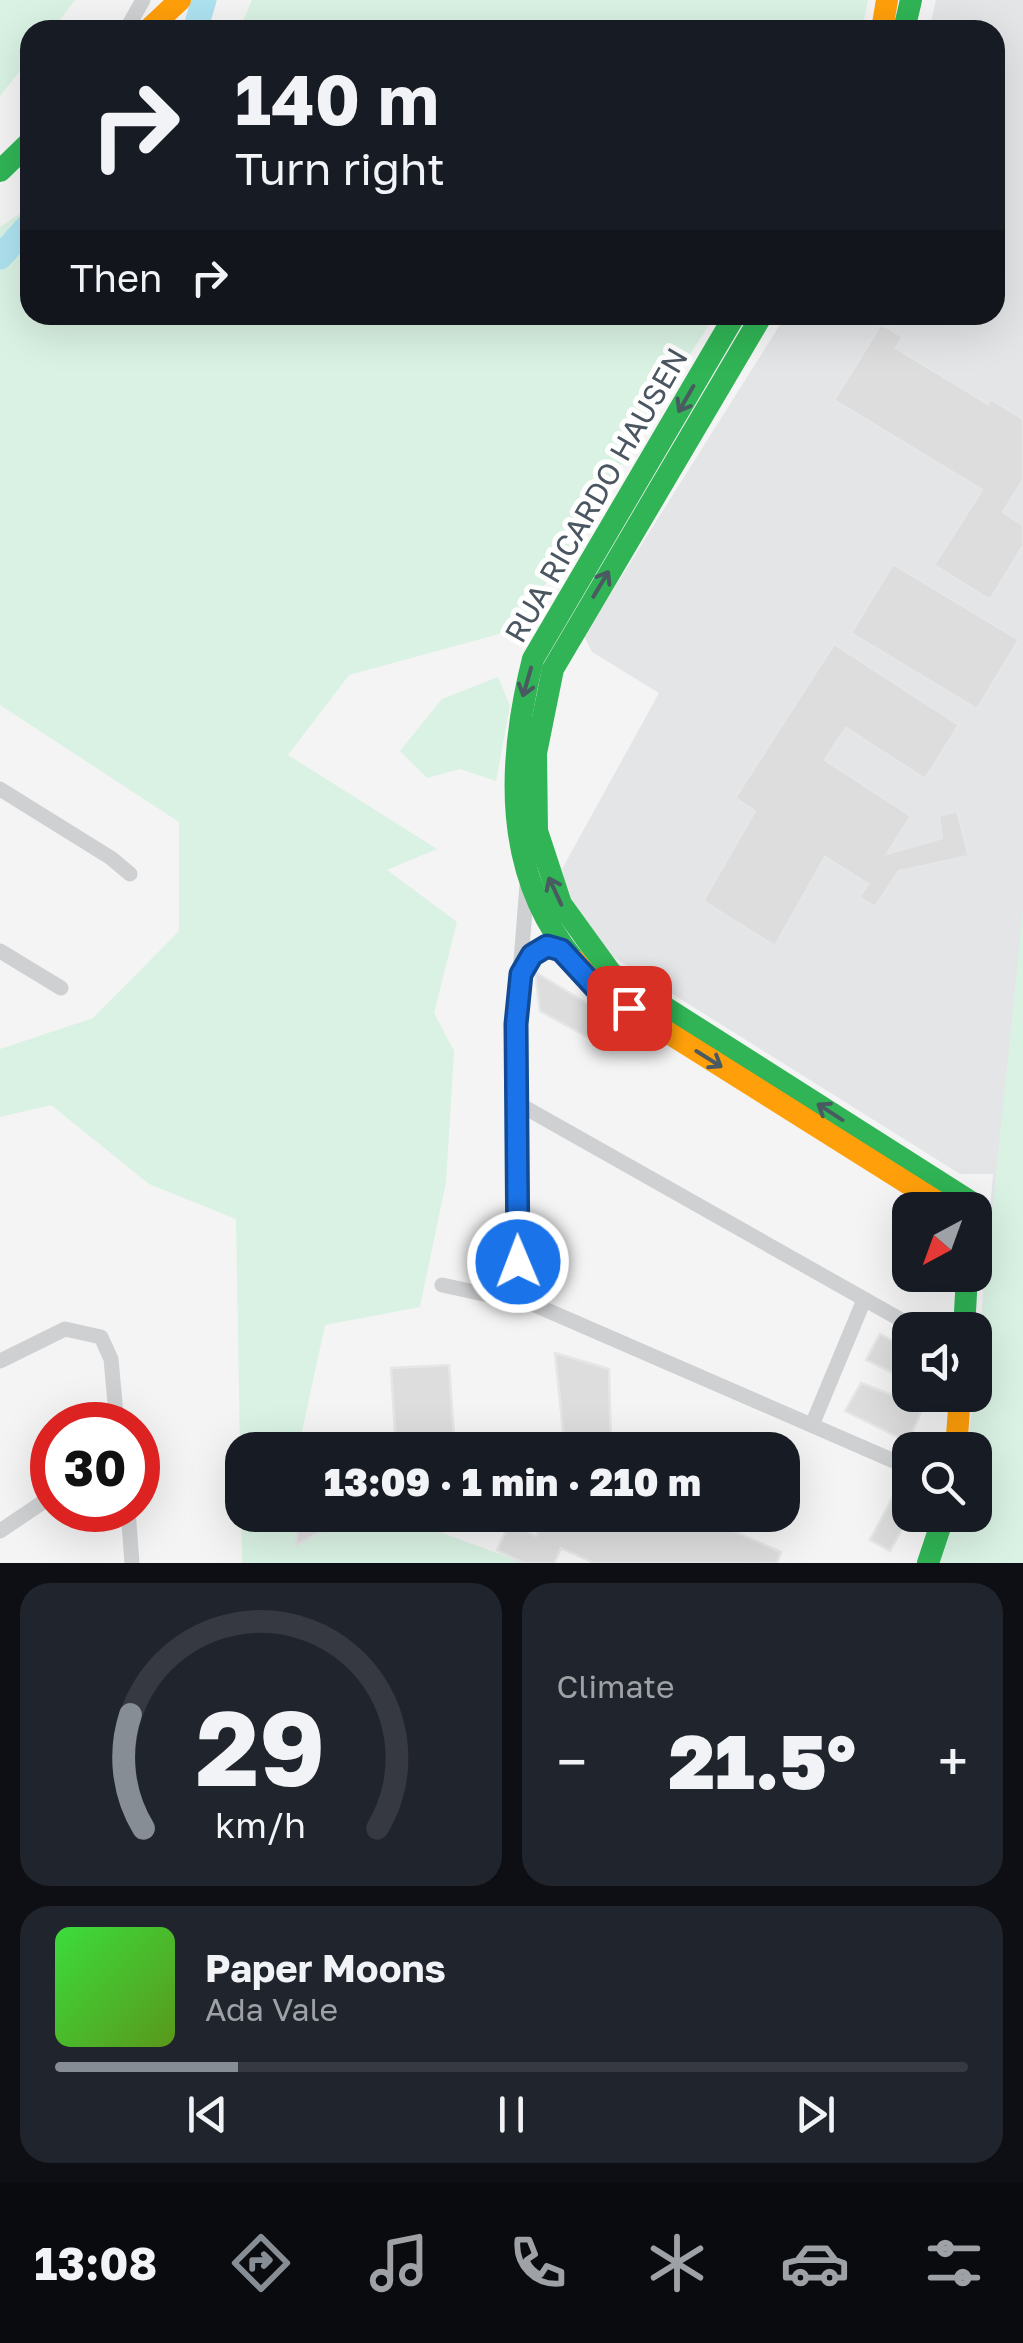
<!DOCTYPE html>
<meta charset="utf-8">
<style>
body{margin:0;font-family:"Golos Text",sans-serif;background:#20242c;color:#f1f3f6;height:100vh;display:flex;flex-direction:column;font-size:38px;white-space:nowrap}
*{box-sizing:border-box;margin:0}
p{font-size:32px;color:#9ea1a6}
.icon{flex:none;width:55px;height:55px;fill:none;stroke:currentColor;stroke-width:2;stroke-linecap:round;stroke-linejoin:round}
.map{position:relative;height:1563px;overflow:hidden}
.details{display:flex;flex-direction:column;gap:20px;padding:20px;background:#0d0f14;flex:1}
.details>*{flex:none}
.top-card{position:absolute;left:20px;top:20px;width:985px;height:305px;border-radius:30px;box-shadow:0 10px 40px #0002;background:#171b24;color:#f1f3f6;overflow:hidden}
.needle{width:65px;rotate:221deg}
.buttons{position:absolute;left:892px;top:1192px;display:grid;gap:20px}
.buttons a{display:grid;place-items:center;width:100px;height:100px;border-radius:20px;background:#171b24;box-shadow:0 10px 40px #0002;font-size:50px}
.speed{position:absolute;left:30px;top:1402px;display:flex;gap:20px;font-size:50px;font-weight:700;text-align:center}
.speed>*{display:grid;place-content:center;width:130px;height:130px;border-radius:50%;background:#171b24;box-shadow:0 10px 40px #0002;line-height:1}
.speed .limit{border:15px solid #d22;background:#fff;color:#111}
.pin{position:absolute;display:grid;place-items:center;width:85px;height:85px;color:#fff;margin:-42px;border-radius:20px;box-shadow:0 5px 15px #0006}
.me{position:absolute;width:110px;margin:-55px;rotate:359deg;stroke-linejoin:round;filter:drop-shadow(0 0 8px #0008)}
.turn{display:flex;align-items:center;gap:35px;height:210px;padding:0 50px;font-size:45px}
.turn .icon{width:130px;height:130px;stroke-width:2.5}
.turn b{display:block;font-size:70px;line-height:85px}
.then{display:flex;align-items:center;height:95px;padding:0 50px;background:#0003;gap:20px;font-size:38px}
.big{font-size:75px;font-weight:800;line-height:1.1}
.details .card{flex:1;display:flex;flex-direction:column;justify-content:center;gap:15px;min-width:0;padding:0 35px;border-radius:30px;background:#20242c}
.details .dial{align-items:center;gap:0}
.dial svg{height:260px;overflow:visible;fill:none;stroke:#363941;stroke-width:7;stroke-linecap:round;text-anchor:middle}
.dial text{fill:#f1f3f6;stroke:none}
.song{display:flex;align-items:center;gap:30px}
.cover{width:120px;height:120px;border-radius:15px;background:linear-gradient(135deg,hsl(120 70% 55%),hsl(90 70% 35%))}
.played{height:10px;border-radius:5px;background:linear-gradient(90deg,#868d94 20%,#363941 20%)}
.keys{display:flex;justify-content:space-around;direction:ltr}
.heat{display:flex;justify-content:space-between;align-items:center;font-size:55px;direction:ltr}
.details .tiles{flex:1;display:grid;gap:20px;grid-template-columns:1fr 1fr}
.card:last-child{grid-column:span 2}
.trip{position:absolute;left:225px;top:1432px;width:575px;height:100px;border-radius:30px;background:#171b24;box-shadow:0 10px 40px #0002;font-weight:800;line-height:100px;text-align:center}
.menu{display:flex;height:160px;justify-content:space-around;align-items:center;background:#090b0e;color:#9ea1a6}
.menu .icon{width:70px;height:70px}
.menu .on{color:#868d94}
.menu b{font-size:45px;color:#f1f3f6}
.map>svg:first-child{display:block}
.airport{fill:#e4e5e7}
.green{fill:#d9f2e3}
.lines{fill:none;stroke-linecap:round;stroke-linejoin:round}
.river{stroke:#aee2f0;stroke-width:25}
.building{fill:#ddddde;stroke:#e5e6e7;stroke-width:2.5}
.street{stroke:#ced0d2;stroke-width:15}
.fast{stroke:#30b455;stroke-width:22}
.slow{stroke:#ff9f0a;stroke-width:22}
.oneway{stroke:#495b60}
.route-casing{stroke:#114b97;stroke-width:25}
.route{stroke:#1a73e8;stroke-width:18}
.labels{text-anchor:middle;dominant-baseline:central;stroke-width:10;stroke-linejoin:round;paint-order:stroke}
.street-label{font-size:30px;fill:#4a5661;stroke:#fff}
</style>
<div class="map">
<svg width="1023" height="1563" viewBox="0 0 1023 1563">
<rect width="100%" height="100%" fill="#f4f4f4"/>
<polygon class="airport" points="936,0 1023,0 1023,1563 975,1515 975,1450 966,1450 975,1395 993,1174 960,1174 607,953 568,899 562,869 659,693 592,652 584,636 786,315 995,315 995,30 929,30"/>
<g class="green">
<polygon points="0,0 75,0 52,30 30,30 30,58 0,96"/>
<polygon points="252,0 868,0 862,30 239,30"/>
<polygon points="30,207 30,315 715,315 517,629 349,675 288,755 437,849 387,870 457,922 434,1013 454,1051 446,1182 420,1307 325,1325 298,1450 242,1450 242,1515 303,1515 298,1518 296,1544 352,1515 393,1515 524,1563 242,1563 236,1219 149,1184 51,1105 0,1117 0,1049 93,1018 179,931 179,822 0,705 0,227"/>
<polygon points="498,677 510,706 496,781 460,769 427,778 400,751 442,699"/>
<polygon points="1023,909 1023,1563 937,1563 954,1515 975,1515 975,1450 968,1450"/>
</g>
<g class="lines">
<g class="river">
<polyline points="195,30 204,0"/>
<polyline points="0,257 30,224"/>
</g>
</g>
<g class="building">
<polygon points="881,324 903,337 896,348 988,404 991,399 1023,419 1023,480 1003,512 1023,525 1023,546 990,600 934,565 982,490 834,400"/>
<polygon points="893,564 1019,640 977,709 851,633"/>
<polygon points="834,644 959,725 925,779 846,728 825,760 911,816 887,854 942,838 939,816 957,811 969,856 899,871 875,907 859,897 868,884 825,857 775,946 703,901 755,811 735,798"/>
<polygon points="535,972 608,1016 611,1050 540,1011"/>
<polygon points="880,1334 910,1350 910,1381 866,1360"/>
<polygon points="555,1353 609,1369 611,1450 565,1450"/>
<polygon points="449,1365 455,1450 396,1450 391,1368"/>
<polygon points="861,1383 923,1407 908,1442 845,1411"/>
<polygon points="898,1487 910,1493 910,1515 890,1551 870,1540"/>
<polygon points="303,1515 352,1515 296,1545 298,1518"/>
<polygon points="545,1515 697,1515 781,1552 777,1563 594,1563 561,1548 554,1563 524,1563 497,1550 510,1523 536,1536"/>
</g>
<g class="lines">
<g class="street">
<polyline points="126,30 143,0"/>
<polyline points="0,789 111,858 130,874"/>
<polyline points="0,951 61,988"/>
<polyline points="523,971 531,955 547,947 561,951"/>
<polyline points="517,1103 919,1330"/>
<polyline points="442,1285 535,1305 910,1468"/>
<polyline points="518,1301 516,1024 527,885"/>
<polyline points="0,1361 65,1329 101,1337 111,1359 117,1425"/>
<polyline points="812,1425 864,1300"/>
<polyline points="128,1510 132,1563"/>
<polyline points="0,1531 52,1496"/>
</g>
<g class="fast">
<polyline points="904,30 911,0"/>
<polyline points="0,171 30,142"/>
<polyline points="762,315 553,669 536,753 537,831 561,904 611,973 971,1202 971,1210"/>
<path d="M575 961C502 874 507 763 533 659L735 315"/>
<polyline points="964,1330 967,1275"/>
<polyline points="928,1563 944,1515"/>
</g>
<g class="slow">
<polyline points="148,30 180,0"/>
<polyline points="882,30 887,0"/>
<polyline points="575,961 597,988 950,1210"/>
<polyline points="956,1450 960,1395"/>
</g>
</g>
<defs><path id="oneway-shaft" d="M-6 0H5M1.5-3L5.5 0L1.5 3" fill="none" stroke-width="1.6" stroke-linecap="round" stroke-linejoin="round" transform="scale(2.5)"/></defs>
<g class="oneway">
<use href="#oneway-shaft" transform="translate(686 399) rotate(120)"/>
<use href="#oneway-shaft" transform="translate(601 584) rotate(-59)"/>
<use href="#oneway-shaft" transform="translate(527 682) rotate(106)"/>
<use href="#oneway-shaft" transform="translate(555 891) rotate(-115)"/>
<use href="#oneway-shaft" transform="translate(709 1059) rotate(32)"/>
<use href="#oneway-shaft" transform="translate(830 1112) rotate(-147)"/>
</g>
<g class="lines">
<defs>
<polyline id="route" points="518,1262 516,1024 521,974 532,955 547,946 561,950 596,988 629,1008"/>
</defs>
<use href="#route" class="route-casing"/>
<use href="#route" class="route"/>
</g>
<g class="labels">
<g class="street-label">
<text transform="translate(596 495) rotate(-60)">RUA RICARDO HAUSEN</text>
</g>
</g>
</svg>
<div class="buttons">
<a><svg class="needle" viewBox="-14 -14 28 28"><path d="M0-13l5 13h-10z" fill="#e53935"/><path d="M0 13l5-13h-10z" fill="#9ea1a6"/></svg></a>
<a><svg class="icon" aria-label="sound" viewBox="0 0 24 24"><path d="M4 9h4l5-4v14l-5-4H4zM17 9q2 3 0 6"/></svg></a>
<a><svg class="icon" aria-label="search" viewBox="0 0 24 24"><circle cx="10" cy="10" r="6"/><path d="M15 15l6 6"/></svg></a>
</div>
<div class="speed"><div class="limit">30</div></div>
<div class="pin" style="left:629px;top:1008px;background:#d93025"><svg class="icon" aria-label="arrive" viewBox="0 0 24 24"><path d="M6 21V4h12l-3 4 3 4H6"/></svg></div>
<svg class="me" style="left:518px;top:1262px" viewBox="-20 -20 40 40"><circle r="17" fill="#1a73e8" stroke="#fff" stroke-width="3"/><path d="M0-11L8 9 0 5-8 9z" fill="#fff"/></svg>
<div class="trip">13:09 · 1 min · 210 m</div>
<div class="top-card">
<div class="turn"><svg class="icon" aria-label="right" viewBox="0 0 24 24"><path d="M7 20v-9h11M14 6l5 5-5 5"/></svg><div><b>140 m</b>Turn right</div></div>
<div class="then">Then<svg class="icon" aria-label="right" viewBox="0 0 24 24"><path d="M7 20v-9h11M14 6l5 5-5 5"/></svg></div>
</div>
</div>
<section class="details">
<div class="tiles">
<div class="card dial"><svg viewBox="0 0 100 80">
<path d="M14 69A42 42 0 1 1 86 69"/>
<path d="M14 69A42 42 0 0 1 10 34" stroke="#868d94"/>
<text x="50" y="56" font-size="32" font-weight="700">29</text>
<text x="50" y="72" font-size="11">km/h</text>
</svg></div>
<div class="card"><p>Climate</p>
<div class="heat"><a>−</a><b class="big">21.5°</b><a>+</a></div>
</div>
<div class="card">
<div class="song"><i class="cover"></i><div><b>Paper Moons</b><p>Ada Vale</p></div></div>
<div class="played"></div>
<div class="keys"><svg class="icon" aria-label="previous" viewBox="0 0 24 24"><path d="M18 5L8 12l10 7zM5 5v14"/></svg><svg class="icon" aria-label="pause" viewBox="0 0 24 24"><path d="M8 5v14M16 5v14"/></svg><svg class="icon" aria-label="next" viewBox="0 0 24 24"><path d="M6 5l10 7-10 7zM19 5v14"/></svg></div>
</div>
</div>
</section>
<nav class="menu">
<b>13:08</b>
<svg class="icon on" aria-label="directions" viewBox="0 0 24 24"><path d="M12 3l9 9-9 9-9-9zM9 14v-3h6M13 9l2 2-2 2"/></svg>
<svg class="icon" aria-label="music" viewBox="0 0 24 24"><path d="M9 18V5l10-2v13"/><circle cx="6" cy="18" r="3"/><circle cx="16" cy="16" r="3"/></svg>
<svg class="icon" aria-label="phone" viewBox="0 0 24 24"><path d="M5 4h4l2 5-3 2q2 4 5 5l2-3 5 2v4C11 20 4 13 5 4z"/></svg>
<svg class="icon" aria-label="climate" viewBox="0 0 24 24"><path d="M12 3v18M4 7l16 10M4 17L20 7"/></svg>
<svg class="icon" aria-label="car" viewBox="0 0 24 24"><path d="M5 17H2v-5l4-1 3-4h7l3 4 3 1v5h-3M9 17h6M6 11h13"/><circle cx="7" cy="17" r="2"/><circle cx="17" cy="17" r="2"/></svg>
<svg class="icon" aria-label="filters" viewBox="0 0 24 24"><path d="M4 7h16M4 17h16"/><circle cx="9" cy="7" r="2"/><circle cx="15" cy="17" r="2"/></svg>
</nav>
